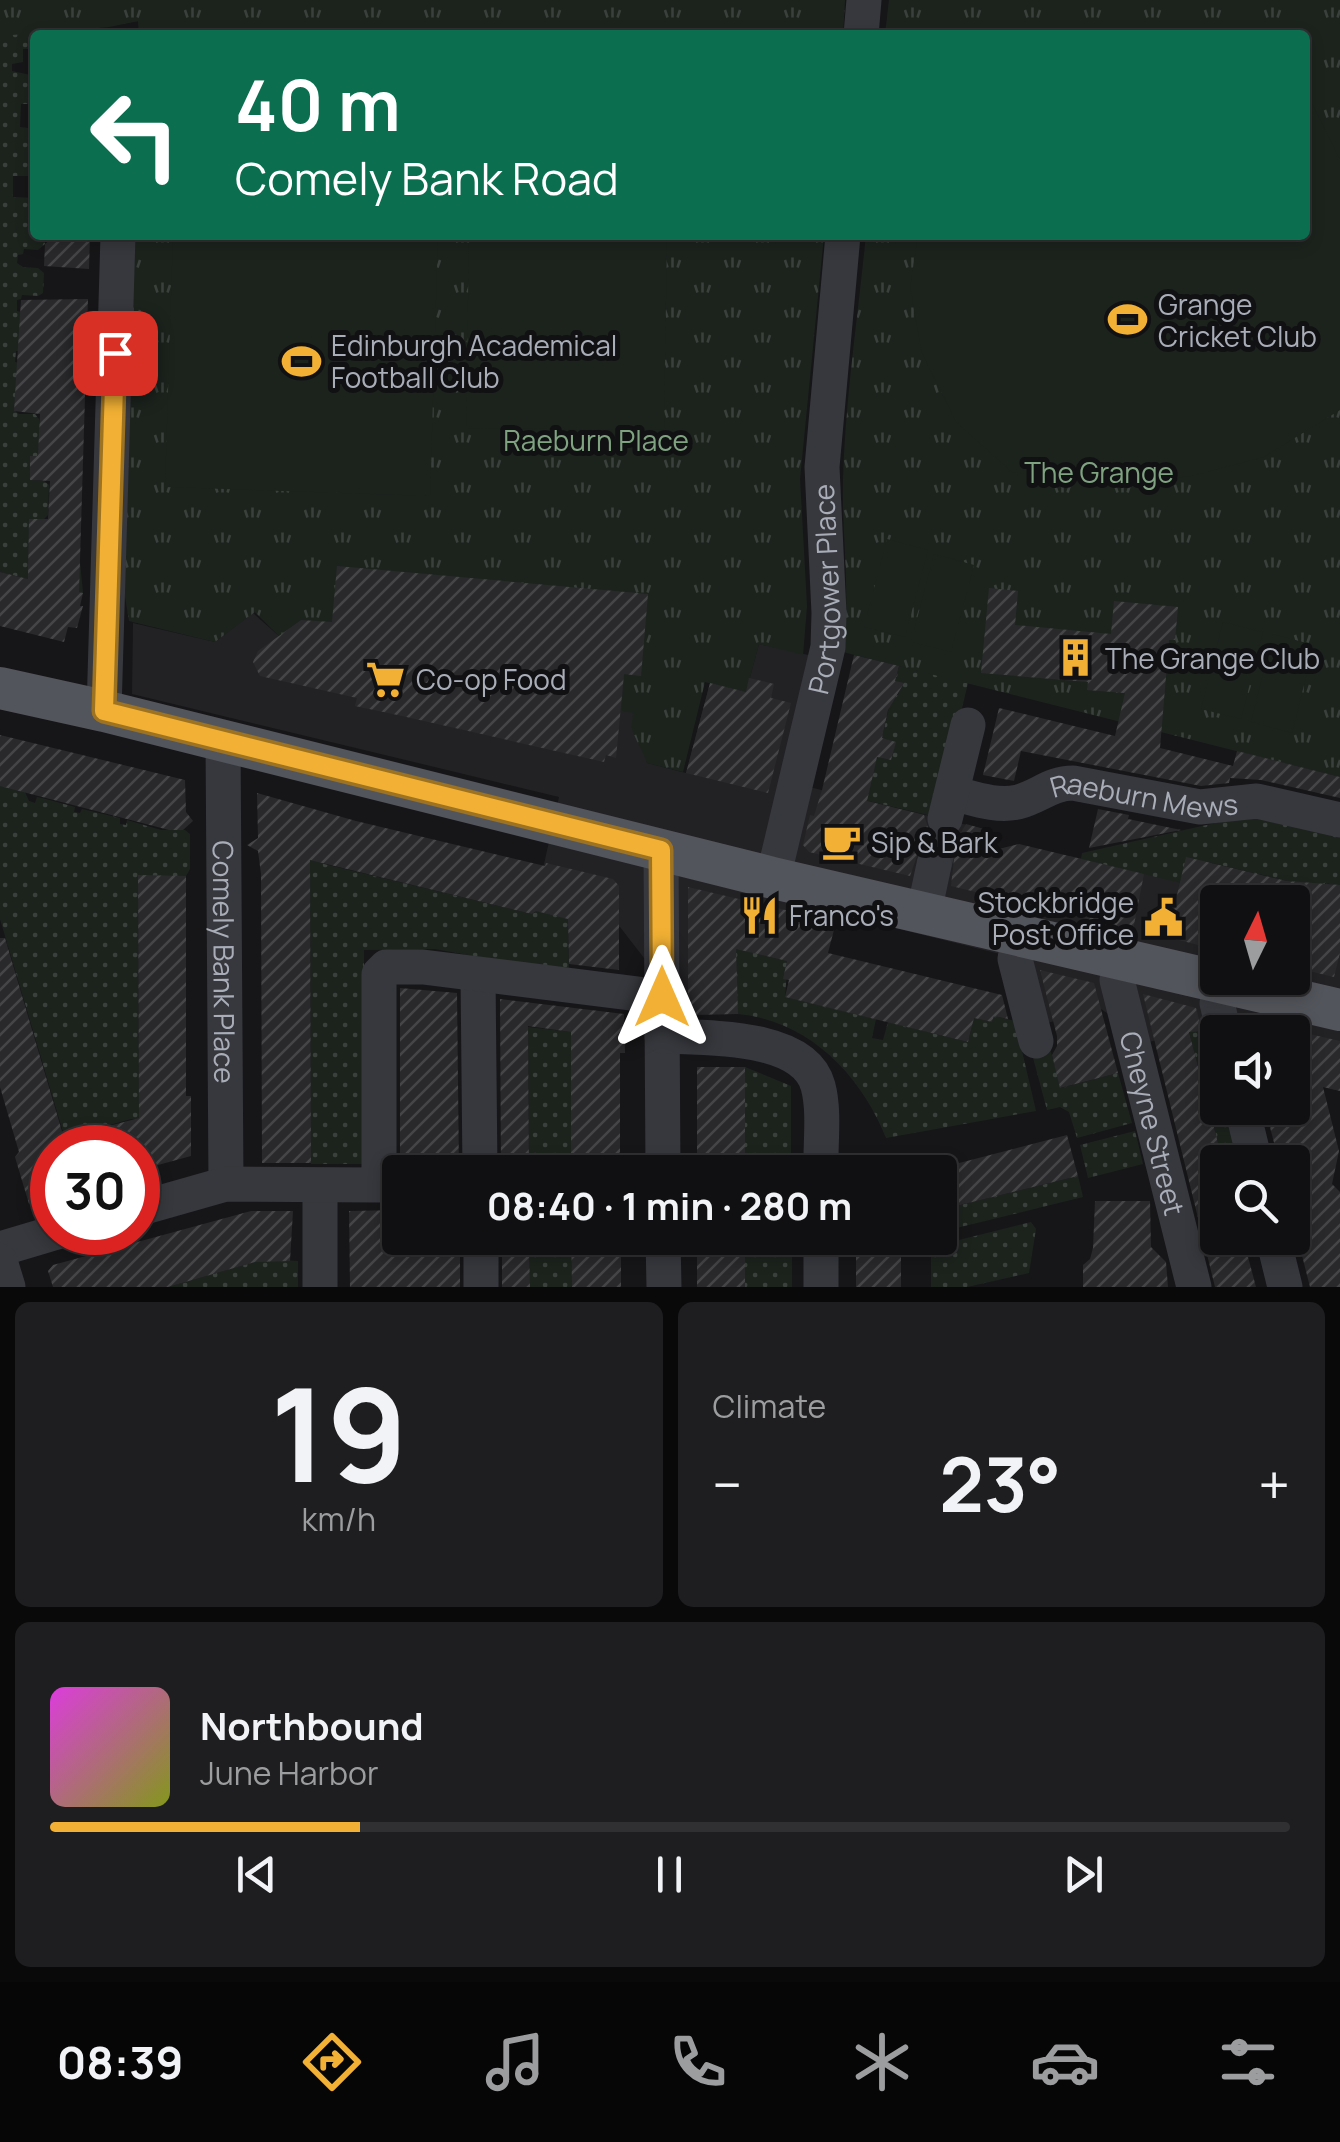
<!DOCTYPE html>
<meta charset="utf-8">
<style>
body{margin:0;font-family:Manrope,sans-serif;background:#1e1e20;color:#f1f3f6;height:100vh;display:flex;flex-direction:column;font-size:38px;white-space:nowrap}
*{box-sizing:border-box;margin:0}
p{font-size:32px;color:#9c9d9f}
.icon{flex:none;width:55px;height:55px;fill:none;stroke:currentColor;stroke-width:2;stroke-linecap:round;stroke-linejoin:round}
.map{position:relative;height:1287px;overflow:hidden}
.drawer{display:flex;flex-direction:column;gap:15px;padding:15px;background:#09090a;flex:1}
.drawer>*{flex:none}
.banner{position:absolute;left:30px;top:30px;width:1280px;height:210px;border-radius:10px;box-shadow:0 5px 15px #0003,0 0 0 2px #303032;background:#0b6e4f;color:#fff;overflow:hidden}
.needle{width:65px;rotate:5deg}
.controls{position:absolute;left:1200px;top:885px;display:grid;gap:20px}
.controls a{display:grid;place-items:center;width:110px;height:110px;border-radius:10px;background:#101012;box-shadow:0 5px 15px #0003,0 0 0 2px #303032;font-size:50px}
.speed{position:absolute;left:30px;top:1125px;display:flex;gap:20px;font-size:50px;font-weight:700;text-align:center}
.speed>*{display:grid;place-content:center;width:130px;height:130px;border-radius:50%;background:#101012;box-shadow:0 5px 15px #0003,0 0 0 2px #303032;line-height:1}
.speed .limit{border:15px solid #d22;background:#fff;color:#111}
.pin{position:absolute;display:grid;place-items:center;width:85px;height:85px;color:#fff;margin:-42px;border-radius:20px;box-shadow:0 5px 15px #0006}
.me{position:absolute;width:110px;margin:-55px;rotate:0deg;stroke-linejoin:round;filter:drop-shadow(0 0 8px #0008)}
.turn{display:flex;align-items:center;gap:35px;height:210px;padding:0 40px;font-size:45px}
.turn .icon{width:130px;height:130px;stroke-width:2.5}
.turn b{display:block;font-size:70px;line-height:85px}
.big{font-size:75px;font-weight:700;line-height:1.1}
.drawer .widget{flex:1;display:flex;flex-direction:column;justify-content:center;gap:15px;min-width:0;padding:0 35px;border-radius:15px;background:#1e1e20}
.drawer .dial{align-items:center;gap:0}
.dial b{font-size:130px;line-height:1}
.song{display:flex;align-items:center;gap:30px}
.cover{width:120px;height:120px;border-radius:15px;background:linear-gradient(135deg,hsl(300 70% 55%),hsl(70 70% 35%))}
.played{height:10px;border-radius:5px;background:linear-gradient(90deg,#f2b134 25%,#303032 25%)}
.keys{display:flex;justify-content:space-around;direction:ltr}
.heat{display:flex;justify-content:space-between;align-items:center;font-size:55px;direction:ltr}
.drawer .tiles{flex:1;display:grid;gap:15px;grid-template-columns:1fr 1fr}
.widget:last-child{grid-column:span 2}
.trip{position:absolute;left:382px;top:1155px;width:575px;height:100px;border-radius:10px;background:#101012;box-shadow:0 5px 15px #0003,0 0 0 2px #303032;font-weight:700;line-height:100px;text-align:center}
.dock{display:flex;height:160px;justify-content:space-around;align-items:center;background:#060607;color:#9c9d9f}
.dock .icon{width:70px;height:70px}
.dock .current{color:#f2b134}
.dock b{font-size:45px;color:#f1f3f6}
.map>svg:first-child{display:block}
.built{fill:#222225}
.grass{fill:url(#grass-dots)}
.park{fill:url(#park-tufts)}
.pitch{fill:#1c231d}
.building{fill:url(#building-hatch)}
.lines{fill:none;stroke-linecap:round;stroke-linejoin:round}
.minor-tunnel{stroke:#333438;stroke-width:35;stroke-dasharray:35 18;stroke-linecap:butt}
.minor{stroke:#37383d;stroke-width:35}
.major{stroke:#53555c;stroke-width:42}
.route-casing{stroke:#9d7322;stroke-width:25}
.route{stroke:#f2b134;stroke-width:18}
.labels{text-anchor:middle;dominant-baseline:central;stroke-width:10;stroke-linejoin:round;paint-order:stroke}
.poi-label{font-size:28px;fill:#a8adb8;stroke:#111113;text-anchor:start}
.park-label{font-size:28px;fill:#7fa381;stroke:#111113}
.street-label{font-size:28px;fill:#a8adb8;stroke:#111113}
</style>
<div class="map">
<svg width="1340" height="1287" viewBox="0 0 1340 1287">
<defs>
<pattern id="grass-dots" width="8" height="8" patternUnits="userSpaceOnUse" patternTransform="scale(2.5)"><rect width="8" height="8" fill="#1c231d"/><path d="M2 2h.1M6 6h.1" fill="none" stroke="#3a403c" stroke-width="1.8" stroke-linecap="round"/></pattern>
<pattern id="park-tufts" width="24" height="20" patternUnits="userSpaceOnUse" patternTransform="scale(2.5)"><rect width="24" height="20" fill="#1c231d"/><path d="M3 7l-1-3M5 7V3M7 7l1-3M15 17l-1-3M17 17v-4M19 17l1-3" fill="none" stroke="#3a403c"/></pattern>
<pattern id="building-hatch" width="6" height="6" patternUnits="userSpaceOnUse" patternTransform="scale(2.5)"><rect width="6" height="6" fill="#29292c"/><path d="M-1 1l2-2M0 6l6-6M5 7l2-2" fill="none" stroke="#454548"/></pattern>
</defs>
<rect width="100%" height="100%" fill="#161618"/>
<polygon class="built" points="253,613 279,636 301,620 626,649 633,713 647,763 686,773 710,683 746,692 759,644 813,656 809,787 984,829 973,877 1070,856 1263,902 1218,902 1218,978 1292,978 1293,909 1340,921 1340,1091 1305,1083 1292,1032 1189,1032 1149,1042 1101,1009 1043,1024 1008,956 802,905 788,958 782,960 734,948 738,1014 688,1015 620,927 569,926 538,911 533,913 559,797 132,694 133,623 215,642"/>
<g class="grass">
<polygon points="100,0 139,21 95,28 94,35 35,35 35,49 23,49 23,62 12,64 12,71 35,76 35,104 21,104 20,127 35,129 35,176 13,176 13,197 35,198 35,235 45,235 45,244 38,250 24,249 23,254 18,255 17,263 23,267 38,268 44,273 43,293 38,296 22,295 21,299 17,300 17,311 21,312 21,351 16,351 15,362 20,363 19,399 15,399 14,410 19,414 35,414 39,419 45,456 30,456 30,480 44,481 49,485 48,515 44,519 47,561 80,562 83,593 0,572 0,7"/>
<polygon points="899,666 968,683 936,817 860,799 877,757 891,760 895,742 882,738 892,694 898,695 901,683 895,681"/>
<polygon points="0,785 25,792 29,801 35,803 37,797 42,798 75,807 74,812 80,813 82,809 120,818 120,824 126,825 127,820 161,830 185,830 190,834 190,869 186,876 138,876 139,1096 148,1118 131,1119 81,1133 78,1139 66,1142 0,919"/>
<polygon points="1273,810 1340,835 1340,886 1325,883 1318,916 1317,888 1259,874 1252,900 1254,873 1208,862 1201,888 1081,859 1082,853"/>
<polygon points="304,850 324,864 532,914 537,911 568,919 569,973 435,949 364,950 364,1164 311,1164 310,877"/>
<path d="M734 948 782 960 788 958 785 997 876 1019 872 1038 883 1040 888 1022 968 1042 974 1018 992 1022 994 1016 1015 1021 1036 1111 886 1138C861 1075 809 1021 738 1014Z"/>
<polygon points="528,1027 571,1032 571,1172 529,1172"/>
<polygon points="1214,1031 1218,1046 1218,1108 1233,1108 1246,1162 1223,1162 1189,1032"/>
<polygon points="1049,1045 1061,1088 1118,1073 1132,1123 1077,1138 1069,1112 1060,1107 1047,1110 1031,1050"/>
<polygon points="745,1067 791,1086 791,1172 745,1172"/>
<polygon points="1135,1131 1143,1164 1088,1178 1080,1145"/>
<polygon points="1078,1176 1083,1197 940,1232 940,1210"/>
<polygon points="1031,1222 1036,1229 1029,1273 967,1287 931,1287 931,1255 939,1245"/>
<polygon points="529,1238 571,1238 572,1287 530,1287"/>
<rect x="745" y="1238" width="47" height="49"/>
<polygon points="265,1259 298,1261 298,1287 168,1287"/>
</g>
<g class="park">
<polygon points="0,0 845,0 843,35 139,35 138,21 109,27 0,36"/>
<path d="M889 0H1340V777L843 652C851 595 842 539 843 482 845 400 858 317 866 235H1305V35H885Z"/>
<polygon points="133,235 824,235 800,479 807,606 803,655 759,644 746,692 705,682 683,772 647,763 631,728 633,713 621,711 626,649 301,620 279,636 255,612 215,642 129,621 122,578"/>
</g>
<g class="pitch">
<polygon points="1305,97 1311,101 1340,160 1340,410 1264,457 1191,476 1105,486 1012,472 956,422 922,353 910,288 918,235 1305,235"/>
<polygon points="173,235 438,235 430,496 165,487"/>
<polygon points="469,235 667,235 664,430 466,428"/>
<polygon points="887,539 928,550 905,637 864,627"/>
<polygon points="934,554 974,565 951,652 911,642"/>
<polygon points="1223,622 1263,632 1241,719 1201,709"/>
<polygon points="1273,634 1314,645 1292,733 1251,722"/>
</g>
<g class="building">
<polygon points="56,235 90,235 89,269 44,266 45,244"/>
<polygon points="88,299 79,592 83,593 80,606 83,606 77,628 68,627 64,642 0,626 0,572 28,579 29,519 48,519 50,481 30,480 30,456 38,456 40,414 14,411 21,300"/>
<polygon points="337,566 648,594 641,676 624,674 616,758 606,755 604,762 402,716 355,706 357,698 260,676 253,662 258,651 301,620 332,622"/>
<polygon points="989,588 1018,591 1015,625 1111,634 1114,601 1178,607 1175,640 1169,640 1160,748 1233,766 1237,751 1340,777 1340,798 1261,780 1230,778 1229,783 1201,786 1021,751 1014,781 983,775 999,708 1115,736 1125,693 1087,690 1088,682 981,673"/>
<polygon points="854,655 899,666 895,681 904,683 888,710 882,738 896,742 891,760 877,757 867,801 924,815 930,834 941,840 960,834 966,824 984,829 978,854 1019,844 1144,874 1133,930 951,886 954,859 949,850 939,845 928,845 919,850 910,876 809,852 803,845 810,815 814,816 822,790"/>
<polygon points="749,678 774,684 771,698 791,703 768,793 686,773 710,683 746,692"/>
<polygon points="0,735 185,780 186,812 193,821 183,830 169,830 0,786"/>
<polygon points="257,793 356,821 545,866 546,863 613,879 619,886 619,970 569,964 568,919 536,911 532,914 310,860 311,1163 262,1163 261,874 258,851 247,845 258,838"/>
<polygon points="1098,809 1129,815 1128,819 1181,830 1089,848"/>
<polygon points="1186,857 1287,881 1340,885 1340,953 1334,977 1292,967 1292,902 1218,902 1218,950 1167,937"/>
<polygon points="138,875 186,876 186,1096 191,1096 191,1156 147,1168 146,1165 138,1167 138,1148 52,1148 52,1197 29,1204 15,1157 19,1152 0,1087 0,938 5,938 64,1138 139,1118"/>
<polygon points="688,887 836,922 828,953 1002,995 1008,1019 994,1016 992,1022 974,1018 968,1042 785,997 789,980 783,979 787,961 736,949 738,1014 688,1015"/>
<polygon points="1040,970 1094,983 1118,1073 1060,1088 1052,1055 1057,1046 1057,1036"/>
<polygon points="400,988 457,993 459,1172 400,1172"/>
<polygon points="1143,994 1196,1008 1202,1031 1189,1032 1223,1162 1218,1162 1218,1238 1243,1238 1256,1287 1215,1287"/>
<polygon points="500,999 624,1014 625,1053 620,1053 620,1172 571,1172 571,1032 528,1026 529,1172 501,1172"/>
<polygon points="1292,1030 1340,1041 1340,1091 1323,1087 1339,1151 1332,1184 1340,1192 1340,1287 1310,1287 1292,1216 1292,1162 1279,1162 1265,1108 1292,1108"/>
<rect x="697" y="1067" width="48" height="105"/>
<polygon points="1067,1135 1078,1176 940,1210 940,1168"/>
<polygon points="1095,1201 1150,1201 1151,1247 1166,1262 1168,1287 1083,1287 1083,1265 1090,1259 1093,1248"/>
<polygon points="400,1210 400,1238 460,1238 460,1287 350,1287 349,1211"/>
<polygon points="251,1211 293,1211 290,1261 255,1262 168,1287 53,1287 48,1271 53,1265"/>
<polygon points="502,1238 529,1238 530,1287 502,1287"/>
<polygon points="571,1238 621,1238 621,1287 572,1287"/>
<rect x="697" y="1238" width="48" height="49"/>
<rect x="856" y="1238" width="45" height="49"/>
</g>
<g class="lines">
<polyline class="minor-tunnel" points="934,865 945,819"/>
<g class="minor">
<polyline points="861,35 864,0"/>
<polyline points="104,711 118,235"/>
<path id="s1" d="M223 740 226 1184"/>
<path id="s2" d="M952 793C973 798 996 807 1018 802 1038 797 1051 783 1073 783L1200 807 1257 801 1340 820"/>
<polyline points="945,819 968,725"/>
<polyline points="661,849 663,1172"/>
<path id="s3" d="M773 878 828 647 829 613 822 467 843 235"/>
<polyline points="924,912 934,865"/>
<polyline points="1019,936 1015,959 1036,1041"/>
<path id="s4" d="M1121 960 1117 980 1194 1287"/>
<polyline points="478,975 480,1172"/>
<polyline points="1221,983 1217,1003 1224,1032"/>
<path d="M662 1036C705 1038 804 1034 818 1086 825 1112 820 1145 821 1172"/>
<polyline points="1242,1108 1255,1162"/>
<polyline points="320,1186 320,1287"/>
<polyline points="138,1209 226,1184 379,1185 379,974 386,967 423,967 662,997"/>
<polyline points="481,1238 481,1287"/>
<polyline points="663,1238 664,1287"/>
<polyline points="821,1238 821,1287"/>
<polyline points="1273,1238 1285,1287"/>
<polyline points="0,1249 57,1232"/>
<polyline points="0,1261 8,1287"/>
</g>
<polyline class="major" points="0,688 104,711 773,878 1340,1010"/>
</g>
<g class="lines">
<defs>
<polyline id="route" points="115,353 104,711 661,850 662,997"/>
</defs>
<use href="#route" class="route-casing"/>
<use href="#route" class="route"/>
</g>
<defs>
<symbol id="stadium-bare" viewBox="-9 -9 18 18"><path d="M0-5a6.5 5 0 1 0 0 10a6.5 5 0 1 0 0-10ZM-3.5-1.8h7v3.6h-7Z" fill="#f2b134" stroke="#111113" stroke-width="2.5" paint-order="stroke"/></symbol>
<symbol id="building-bare" viewBox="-9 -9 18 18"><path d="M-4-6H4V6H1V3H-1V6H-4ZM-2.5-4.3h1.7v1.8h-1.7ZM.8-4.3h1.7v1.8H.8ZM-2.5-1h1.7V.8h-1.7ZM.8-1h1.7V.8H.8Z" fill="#f2b134" stroke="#111113" stroke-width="2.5" paint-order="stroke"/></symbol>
<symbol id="supermarket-bare" viewBox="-9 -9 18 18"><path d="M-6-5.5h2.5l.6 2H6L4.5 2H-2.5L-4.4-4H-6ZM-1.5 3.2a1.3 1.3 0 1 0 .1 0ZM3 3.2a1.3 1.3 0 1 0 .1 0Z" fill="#f2b134" stroke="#111113" stroke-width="2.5" paint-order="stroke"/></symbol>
<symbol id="cafe-bare" viewBox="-9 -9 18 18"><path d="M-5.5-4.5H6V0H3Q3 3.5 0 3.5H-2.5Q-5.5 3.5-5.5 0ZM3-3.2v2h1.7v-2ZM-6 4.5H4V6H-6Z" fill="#f2b134" stroke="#111113" stroke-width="2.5" paint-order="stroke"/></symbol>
<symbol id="restaurant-bare" viewBox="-9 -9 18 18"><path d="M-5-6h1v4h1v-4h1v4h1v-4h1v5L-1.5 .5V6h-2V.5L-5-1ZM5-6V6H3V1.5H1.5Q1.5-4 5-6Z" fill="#f2b134" stroke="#111113" stroke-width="2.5" paint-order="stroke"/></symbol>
<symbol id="civic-bare" viewBox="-9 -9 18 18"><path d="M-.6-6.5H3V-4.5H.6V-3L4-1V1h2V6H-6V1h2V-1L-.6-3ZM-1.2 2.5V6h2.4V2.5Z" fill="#f2b134" stroke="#111113" stroke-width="2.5" paint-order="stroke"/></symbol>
</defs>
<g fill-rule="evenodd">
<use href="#stadium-bare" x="1100" y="292" width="55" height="55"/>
<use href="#stadium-bare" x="274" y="334" width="55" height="55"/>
<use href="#building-bare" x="1048" y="630" width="55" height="55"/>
<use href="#supermarket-bare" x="358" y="652" width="55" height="55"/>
<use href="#cafe-bare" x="814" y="814" width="55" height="55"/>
<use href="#restaurant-bare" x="732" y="888" width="55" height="55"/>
<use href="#civic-bare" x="1136" y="890" width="55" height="55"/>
</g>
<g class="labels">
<g class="poi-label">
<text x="1158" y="304">Grange<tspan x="1158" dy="32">Cricket Club</tspan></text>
<text x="331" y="345">Edinburgh Academical<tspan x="331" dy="32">Football Club</tspan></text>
<text x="1105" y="658">The Grange Club</text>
<text x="416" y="679">Co-op Food</text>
<text x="871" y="842">Sip &amp; Bark</text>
<text x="1134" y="902" text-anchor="end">Stockbridge<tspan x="1134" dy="32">Post Office</tspan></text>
<text x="789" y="915">Franco's</text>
</g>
<g class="park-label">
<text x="596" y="440">Raeburn Place</text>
<text x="1099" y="472">The Grange</text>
</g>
<g class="street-label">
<text stroke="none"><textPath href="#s3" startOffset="295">Portgower Place</textPath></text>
<text stroke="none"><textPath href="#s2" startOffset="198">Raeburn Mews</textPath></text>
<text stroke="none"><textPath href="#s1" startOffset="222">Comely Bank Place</textPath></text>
<text stroke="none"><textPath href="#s4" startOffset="168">Cheyne Street</textPath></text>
</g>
</g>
</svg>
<div class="controls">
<a><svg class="needle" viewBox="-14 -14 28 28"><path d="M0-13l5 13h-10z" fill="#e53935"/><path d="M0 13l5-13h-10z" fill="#9c9d9f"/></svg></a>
<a><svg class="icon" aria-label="sound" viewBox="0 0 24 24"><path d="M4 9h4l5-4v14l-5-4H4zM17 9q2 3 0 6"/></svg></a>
<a><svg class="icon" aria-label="search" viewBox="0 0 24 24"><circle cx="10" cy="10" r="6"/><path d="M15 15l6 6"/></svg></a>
</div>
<div class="speed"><div class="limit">30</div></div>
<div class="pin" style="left:115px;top:353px;background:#d93025"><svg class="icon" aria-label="arrive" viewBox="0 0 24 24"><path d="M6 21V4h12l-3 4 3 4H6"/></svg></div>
<svg class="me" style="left:662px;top:997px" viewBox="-20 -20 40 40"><path d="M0-17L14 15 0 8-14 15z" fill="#f2b134" stroke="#fff" stroke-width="4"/></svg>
<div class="trip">08:40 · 1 min · 280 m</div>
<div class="banner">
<div class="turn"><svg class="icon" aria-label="left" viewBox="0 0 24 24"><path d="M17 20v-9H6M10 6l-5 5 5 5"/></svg><div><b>40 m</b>Comely Bank Road</div></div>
</div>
</div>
<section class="drawer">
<div class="tiles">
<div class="widget dial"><b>19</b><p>km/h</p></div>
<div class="widget"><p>Climate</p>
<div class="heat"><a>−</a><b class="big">23°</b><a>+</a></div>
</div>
<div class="widget">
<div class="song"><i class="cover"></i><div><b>Northbound</b><p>June Harbor</p></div></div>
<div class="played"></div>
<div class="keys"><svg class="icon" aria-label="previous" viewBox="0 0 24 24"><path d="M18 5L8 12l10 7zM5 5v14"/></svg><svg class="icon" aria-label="pause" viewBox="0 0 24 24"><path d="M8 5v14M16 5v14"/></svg><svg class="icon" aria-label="next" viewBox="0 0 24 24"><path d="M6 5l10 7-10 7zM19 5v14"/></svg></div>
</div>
</div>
</section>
<nav class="dock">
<b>08:39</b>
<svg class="icon current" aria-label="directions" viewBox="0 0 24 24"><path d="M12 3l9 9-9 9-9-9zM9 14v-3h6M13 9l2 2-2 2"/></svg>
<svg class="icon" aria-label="music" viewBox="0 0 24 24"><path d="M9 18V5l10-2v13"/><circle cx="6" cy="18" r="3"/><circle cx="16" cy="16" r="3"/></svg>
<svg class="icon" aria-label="phone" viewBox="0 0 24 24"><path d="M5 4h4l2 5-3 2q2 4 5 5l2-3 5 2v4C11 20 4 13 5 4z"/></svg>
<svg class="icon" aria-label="climate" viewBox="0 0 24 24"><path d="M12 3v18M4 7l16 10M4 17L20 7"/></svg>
<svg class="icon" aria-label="car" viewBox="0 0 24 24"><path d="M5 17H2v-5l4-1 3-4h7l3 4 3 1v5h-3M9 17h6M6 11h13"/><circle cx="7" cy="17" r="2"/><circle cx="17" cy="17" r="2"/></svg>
<svg class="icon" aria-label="filters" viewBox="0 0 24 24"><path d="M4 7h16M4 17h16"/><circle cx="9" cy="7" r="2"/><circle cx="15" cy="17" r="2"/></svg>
</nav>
